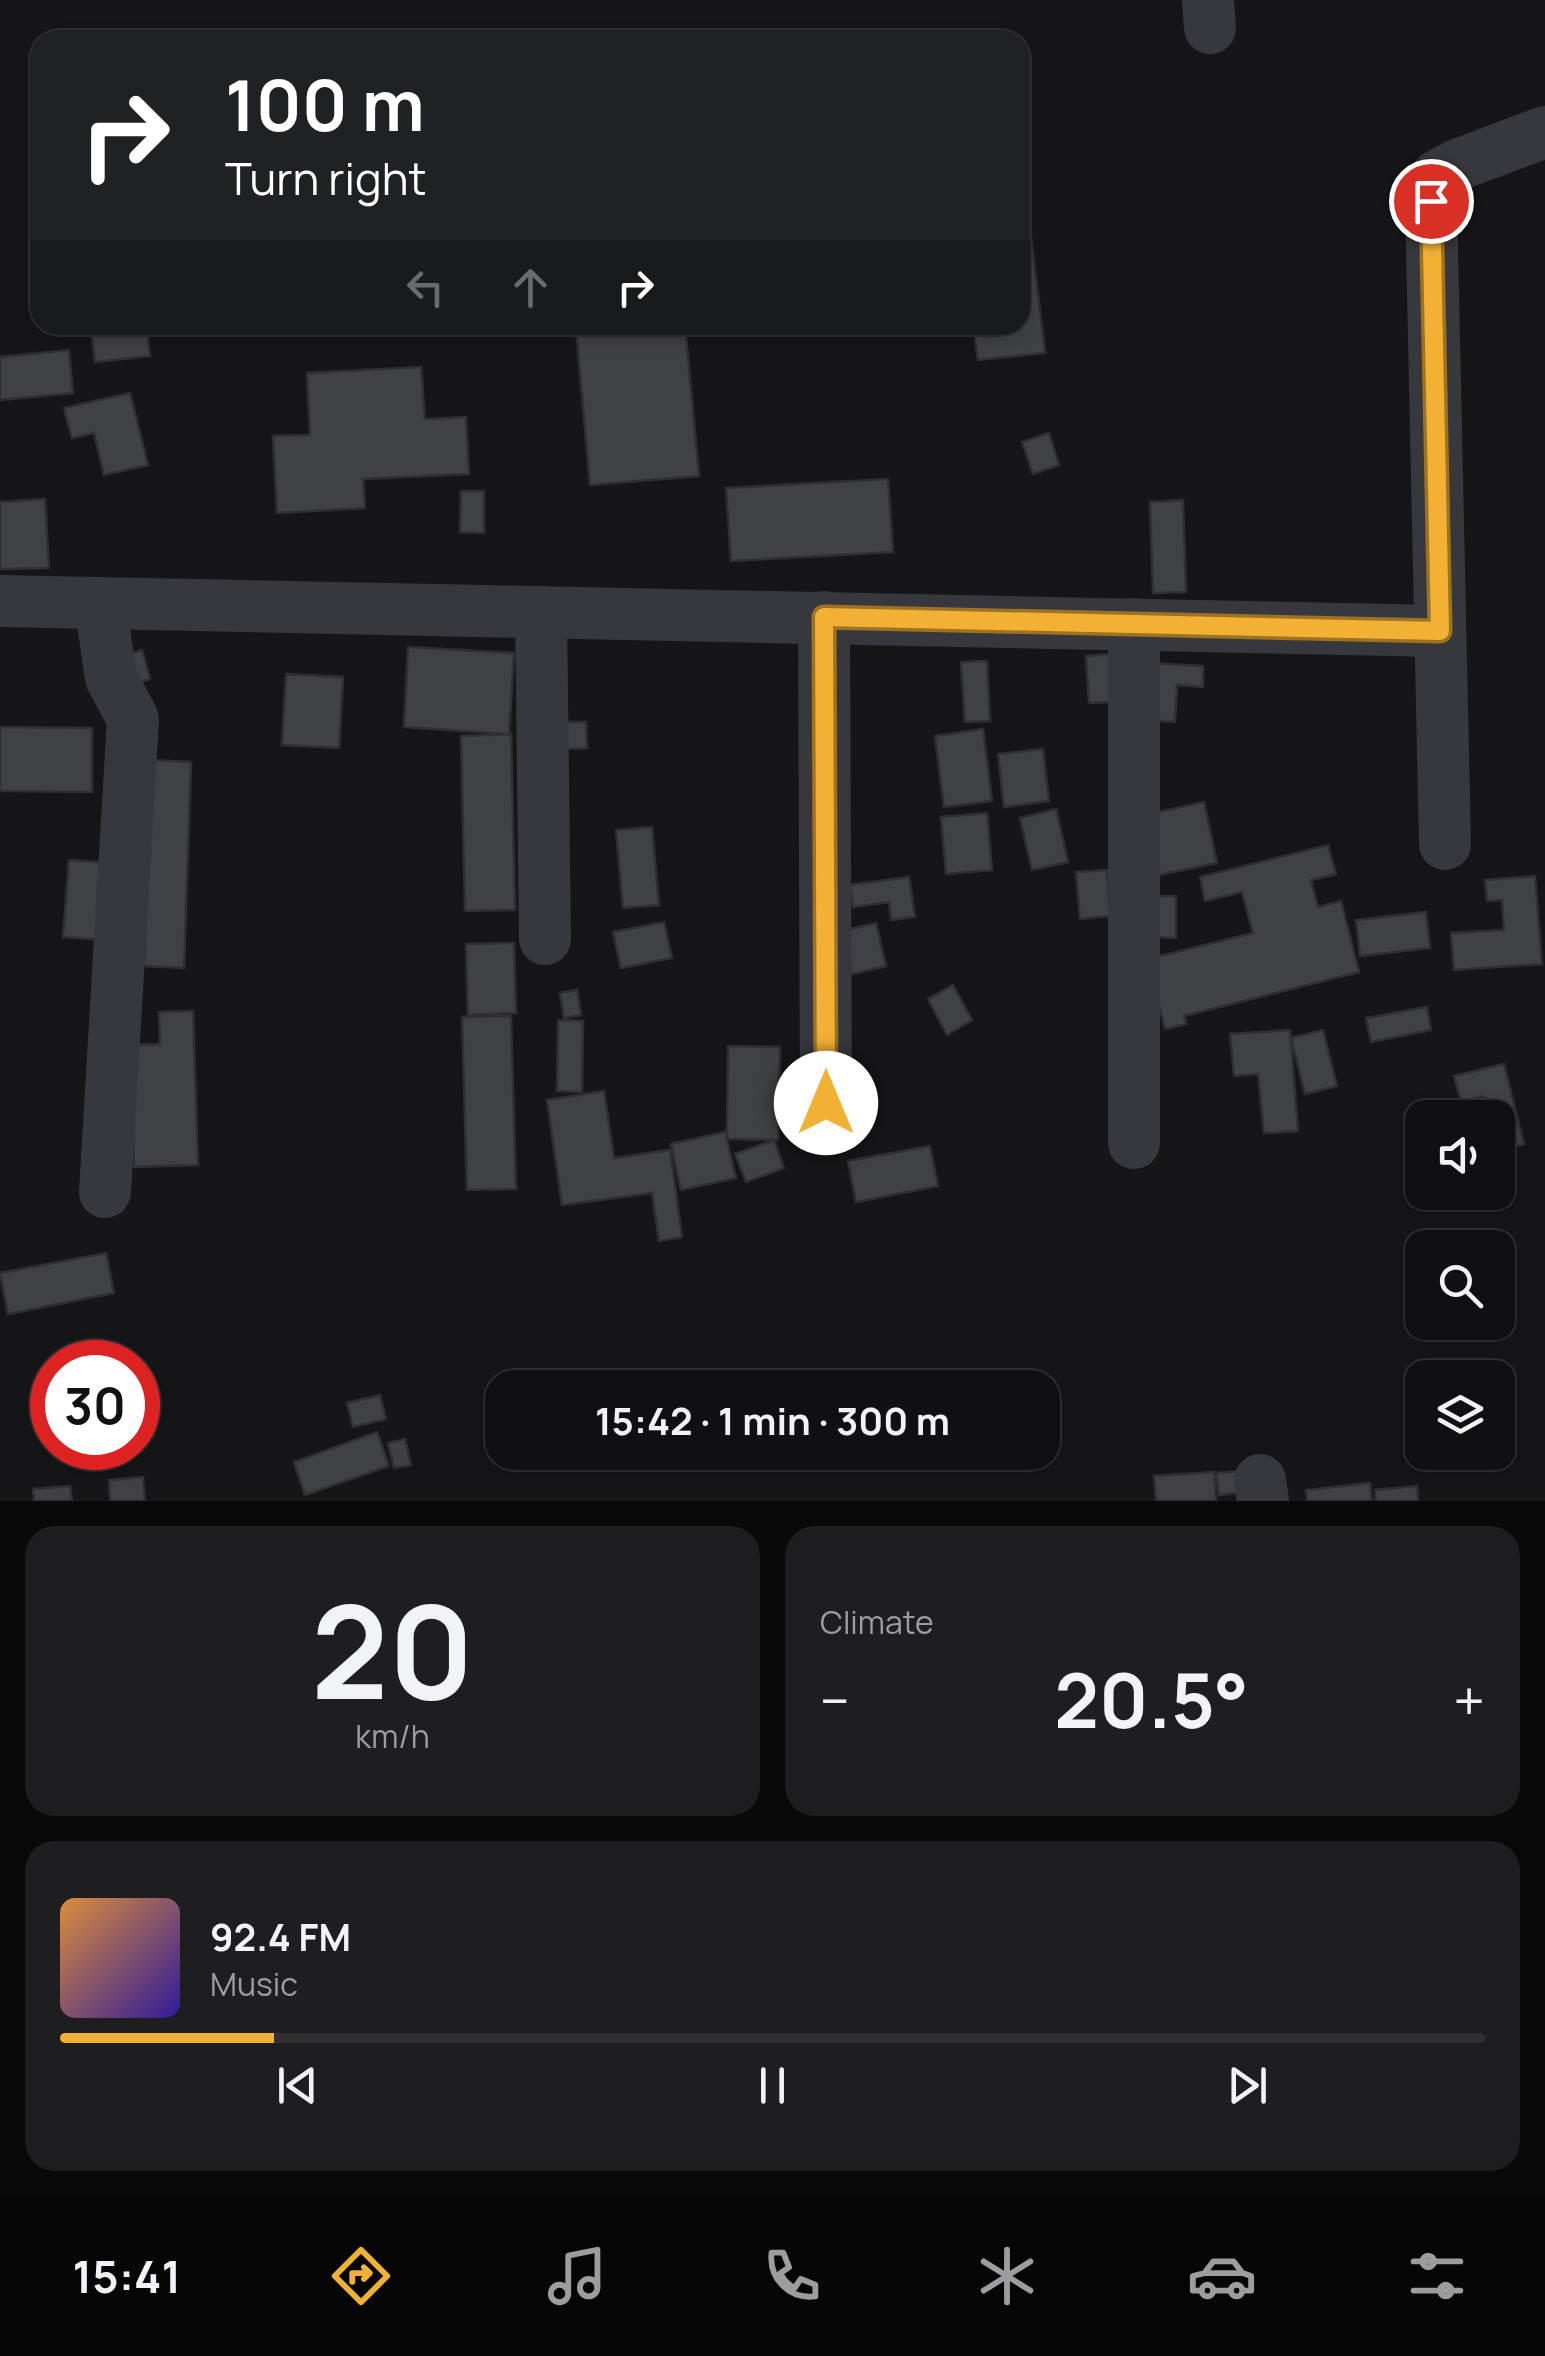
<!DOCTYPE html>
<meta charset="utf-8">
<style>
body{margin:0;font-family:Manrope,sans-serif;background:#1e1e20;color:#f1f3f6;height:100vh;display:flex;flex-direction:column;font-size:38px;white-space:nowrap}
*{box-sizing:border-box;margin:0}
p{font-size:32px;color:#9c9d9f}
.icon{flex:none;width:55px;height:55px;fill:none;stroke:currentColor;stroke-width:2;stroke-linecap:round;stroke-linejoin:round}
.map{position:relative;height:1501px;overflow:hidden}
.panel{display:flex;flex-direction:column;gap:25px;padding:25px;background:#09090a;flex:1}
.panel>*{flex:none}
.hud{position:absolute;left:30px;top:30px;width:1000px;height:305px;border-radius:30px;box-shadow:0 5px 15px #0003,0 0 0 2px #303032;background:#202124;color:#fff;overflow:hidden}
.tools{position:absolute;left:1405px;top:1100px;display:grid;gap:20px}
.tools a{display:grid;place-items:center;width:110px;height:110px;border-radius:20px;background:#101012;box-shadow:0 5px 15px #0003,0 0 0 2px #303032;font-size:50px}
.speed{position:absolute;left:30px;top:1340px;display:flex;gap:20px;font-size:50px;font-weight:700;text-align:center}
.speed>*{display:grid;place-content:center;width:130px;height:130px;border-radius:50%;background:#101012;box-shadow:0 5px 15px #0003,0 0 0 2px #303032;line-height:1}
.speed .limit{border:15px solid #d22;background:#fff;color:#111}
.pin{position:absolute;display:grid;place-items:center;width:85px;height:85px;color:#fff;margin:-42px;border:5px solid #fff;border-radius:50%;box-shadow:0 2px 10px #0007}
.me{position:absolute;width:110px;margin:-55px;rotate:0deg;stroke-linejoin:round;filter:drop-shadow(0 0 8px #0008)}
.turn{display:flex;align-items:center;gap:35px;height:210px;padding:0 30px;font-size:45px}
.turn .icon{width:130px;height:130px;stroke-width:2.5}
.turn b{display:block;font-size:70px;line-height:85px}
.lanes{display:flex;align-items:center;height:95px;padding:0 30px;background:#0003;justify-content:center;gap:50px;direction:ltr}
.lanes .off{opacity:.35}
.big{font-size:75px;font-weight:700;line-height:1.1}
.panel .tile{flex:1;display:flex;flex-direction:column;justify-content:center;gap:15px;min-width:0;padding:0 35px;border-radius:30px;background:#1e1e20}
.panel .dial{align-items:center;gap:0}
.dial b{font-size:130px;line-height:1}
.song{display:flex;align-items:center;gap:30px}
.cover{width:120px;height:120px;border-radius:15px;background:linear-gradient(135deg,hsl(30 70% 55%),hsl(250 70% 35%))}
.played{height:10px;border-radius:5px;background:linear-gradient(90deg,#f2b134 15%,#303032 15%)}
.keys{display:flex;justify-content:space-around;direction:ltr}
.heat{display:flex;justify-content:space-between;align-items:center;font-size:55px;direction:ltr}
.panel .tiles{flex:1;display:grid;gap:25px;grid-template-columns:1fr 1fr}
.tile:last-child{grid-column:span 2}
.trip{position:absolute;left:485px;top:1370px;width:575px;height:100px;border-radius:30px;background:#101012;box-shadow:0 5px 15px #0003,0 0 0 2px #303032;font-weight:700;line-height:100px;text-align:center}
.menu{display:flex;height:160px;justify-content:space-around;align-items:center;background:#060607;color:#9c9d9f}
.menu .icon{width:70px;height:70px}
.menu .current{color:#f2b134}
.menu b{font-size:45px;color:#f1f3f6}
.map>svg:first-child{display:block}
.building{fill:#404145;stroke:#303034;stroke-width:2.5}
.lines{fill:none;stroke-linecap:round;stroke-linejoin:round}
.minor{stroke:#37383d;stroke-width:52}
.route-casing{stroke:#9d7322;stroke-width:25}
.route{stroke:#f2b134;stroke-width:18}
</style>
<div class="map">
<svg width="1545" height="1501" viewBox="0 0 1545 1501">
<rect width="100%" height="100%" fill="#161618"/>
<g class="building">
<rect x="274" y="36" width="107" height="4"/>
<polygon points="1028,211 1045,353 978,360 973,325 1020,325 1020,212"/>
<polygon points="91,325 146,325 150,356 95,362"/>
<polygon points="606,325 685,325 699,476 590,485 576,328"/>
<polygon points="69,350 73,393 0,400 0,357"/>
<polygon points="421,367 425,419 466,417 469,474 363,479 365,508 277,513 273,436 310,435 307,373"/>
<polygon points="130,393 148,465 104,475 94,433 72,438 64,408"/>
<polygon points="1049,433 1059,465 1033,474 1022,442"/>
<polygon points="888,479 893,552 731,561 726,488"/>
<polygon points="461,491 484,491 484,533 460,532"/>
<polygon points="45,499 49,568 0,569 0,502"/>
<polygon points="1183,500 1186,592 1153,593 1150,502"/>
<polygon points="408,647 514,653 509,734 404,727"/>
<polygon points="142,650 150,679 128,686 119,657"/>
<polygon points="1111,654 1114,702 1089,703 1086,656"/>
<polygon points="987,661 990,721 965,722 961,662"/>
<polygon points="1147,663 1203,666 1203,687 1177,685 1175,722 1144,720"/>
<polygon points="286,674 343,677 339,748 282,745"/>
<polygon points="561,722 586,722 587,748 562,749"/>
<polygon points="0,727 92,728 92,792 0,791"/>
<polygon points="983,729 992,801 944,807 935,736"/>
<polygon points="511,734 515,910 465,911 461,736"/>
<polygon points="1043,749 1049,801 1004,807 998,754"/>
<polygon points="150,760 191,762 184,968 144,966"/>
<polygon points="1204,802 1217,863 1153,876 1140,816"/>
<polygon points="1056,809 1068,862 1032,870 1020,818"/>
<polygon points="987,813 992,870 946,874 941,817"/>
<polygon points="652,827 659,905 623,908 616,830"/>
<polygon points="1328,845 1336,874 1311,880 1318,907 1341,901 1359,972 1184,1016 1186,1024 1165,1029 1148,959 1253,933 1242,892 1205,901 1200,877"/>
<polygon points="69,860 111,863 106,940 63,937"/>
<polygon points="1107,870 1110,916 1080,919 1076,872"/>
<polygon points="1535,876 1542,964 1454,970 1451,933 1504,930 1502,900 1487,901 1485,880"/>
<polygon points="909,877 915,917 891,920 889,902 853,907 850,885"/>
<polygon points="1152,896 1176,896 1176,938 1153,937"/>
<polygon points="1426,912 1430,948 1360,956 1356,920"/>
<polygon points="664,922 672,958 621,968 613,932"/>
<polygon points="876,923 886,966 852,974 842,931"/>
<polygon points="514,943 516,1013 468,1015 466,944"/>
<polygon points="953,985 972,1020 947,1035 928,999"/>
<polygon points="577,990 581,1015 564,1018 560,993"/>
<polygon points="1427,1007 1431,1030 1371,1042 1366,1018"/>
<polygon points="193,1011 198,1165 134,1167 130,1045 160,1044 159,1012"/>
<polygon points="511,1016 516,1189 467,1190 462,1017"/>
<polygon points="558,1020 583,1021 582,1092 557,1091"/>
<polygon points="1290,1030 1298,1131 1264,1133 1258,1074 1234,1076 1230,1034"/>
<polygon points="1323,1030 1337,1086 1305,1094 1291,1038"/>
<polygon points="728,1046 780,1047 778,1140 727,1139"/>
<polygon points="1504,1064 1524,1144 1498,1151 1498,1118 1489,1118 1484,1096 1461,1102 1454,1076"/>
<polygon points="604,1091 614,1158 670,1150 682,1237 659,1241 652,1193 562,1205 547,1100"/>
<polygon points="725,1132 736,1178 681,1190 671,1144"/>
<polygon points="774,1140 784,1168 746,1182 735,1154"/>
<polygon points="930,1146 938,1186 856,1202 848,1161"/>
<polygon points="106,1253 114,1293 8,1314 0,1273"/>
<polygon points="380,1395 386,1419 353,1427 347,1403"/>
<polygon points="377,1432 389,1466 305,1495 294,1462"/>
<polygon points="405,1439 411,1465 394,1468 388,1443"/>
<polygon points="1244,1471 1246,1492 1219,1495 1216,1473"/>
<polygon points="1214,1472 1216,1501 1156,1501 1154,1476"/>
<polygon points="143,1477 145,1501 110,1501 109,1480"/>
<polygon points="1370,1483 1372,1501 1307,1501 1306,1490"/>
<polygon points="70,1486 72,1501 34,1501 33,1489"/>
<polygon points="1417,1486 1418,1501 1376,1501 1375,1490"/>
</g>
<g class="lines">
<g class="minor">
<polyline points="1208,0 1210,28"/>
<polyline points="0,601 1440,631"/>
<polyline points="100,603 111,678 133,719 105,1192"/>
<polyline points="541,612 545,939"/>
<polyline points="824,617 826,1103"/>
<polyline points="1134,624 1134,1143"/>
<polyline points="1445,844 1431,201 1437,176 1457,165 1545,132"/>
<polyline points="1260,1480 1263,1501"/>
</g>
</g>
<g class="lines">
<defs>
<polyline id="route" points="826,1103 824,617 1440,631 1431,201"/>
</defs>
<use href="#route" class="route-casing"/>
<use href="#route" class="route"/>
</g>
</svg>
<div class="tools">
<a><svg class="icon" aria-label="sound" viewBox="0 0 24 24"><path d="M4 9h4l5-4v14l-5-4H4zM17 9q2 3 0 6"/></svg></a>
<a><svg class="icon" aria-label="search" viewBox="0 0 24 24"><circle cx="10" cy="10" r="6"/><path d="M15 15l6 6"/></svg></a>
<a><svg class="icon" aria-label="layers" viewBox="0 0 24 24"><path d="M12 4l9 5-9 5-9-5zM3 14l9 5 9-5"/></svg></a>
</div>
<div class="speed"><div class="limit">30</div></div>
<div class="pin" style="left:1431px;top:201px;background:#d93025"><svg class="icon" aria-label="arrive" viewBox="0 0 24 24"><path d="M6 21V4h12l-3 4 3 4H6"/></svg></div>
<svg class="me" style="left:826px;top:1103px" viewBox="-20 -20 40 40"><circle r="19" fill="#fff"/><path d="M0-13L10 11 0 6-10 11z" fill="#f2b134"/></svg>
<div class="trip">15:42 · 1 min · 300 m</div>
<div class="hud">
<div class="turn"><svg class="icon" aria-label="right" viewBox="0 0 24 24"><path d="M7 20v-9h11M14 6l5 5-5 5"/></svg><div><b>100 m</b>Turn right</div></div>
<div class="lanes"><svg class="icon off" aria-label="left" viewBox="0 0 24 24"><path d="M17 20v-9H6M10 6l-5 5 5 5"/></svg><svg class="icon off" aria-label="ahead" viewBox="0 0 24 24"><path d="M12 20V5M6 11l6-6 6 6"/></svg><svg class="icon" aria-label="right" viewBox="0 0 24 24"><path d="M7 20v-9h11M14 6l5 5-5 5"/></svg></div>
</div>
</div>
<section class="panel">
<div class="tiles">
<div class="tile dial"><b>20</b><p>km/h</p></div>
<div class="tile"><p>Climate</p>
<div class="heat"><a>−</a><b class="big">20.5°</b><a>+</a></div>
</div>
<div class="tile">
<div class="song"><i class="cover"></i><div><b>92.4 FM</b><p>Music</p></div></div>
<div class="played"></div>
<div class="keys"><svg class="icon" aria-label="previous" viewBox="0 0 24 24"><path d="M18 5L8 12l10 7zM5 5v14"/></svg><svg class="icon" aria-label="pause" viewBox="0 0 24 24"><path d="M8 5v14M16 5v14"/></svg><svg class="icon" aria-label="next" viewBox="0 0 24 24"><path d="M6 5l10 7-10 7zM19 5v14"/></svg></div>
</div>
</div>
</section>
<nav class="menu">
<b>15:41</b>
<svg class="icon current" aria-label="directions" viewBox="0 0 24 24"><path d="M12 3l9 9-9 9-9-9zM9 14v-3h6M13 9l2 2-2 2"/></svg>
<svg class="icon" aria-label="music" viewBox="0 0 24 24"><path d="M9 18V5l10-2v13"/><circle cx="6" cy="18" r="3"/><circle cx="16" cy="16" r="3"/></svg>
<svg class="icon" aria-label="phone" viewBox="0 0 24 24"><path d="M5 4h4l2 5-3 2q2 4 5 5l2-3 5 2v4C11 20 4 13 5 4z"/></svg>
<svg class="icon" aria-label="climate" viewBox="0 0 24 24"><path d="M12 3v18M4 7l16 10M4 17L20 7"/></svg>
<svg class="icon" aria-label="car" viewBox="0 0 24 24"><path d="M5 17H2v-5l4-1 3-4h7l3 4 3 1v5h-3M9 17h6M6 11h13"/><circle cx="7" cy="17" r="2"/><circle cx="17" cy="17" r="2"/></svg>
<svg class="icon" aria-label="filters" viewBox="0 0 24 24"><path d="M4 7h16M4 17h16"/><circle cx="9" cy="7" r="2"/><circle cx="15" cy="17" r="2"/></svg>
</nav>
